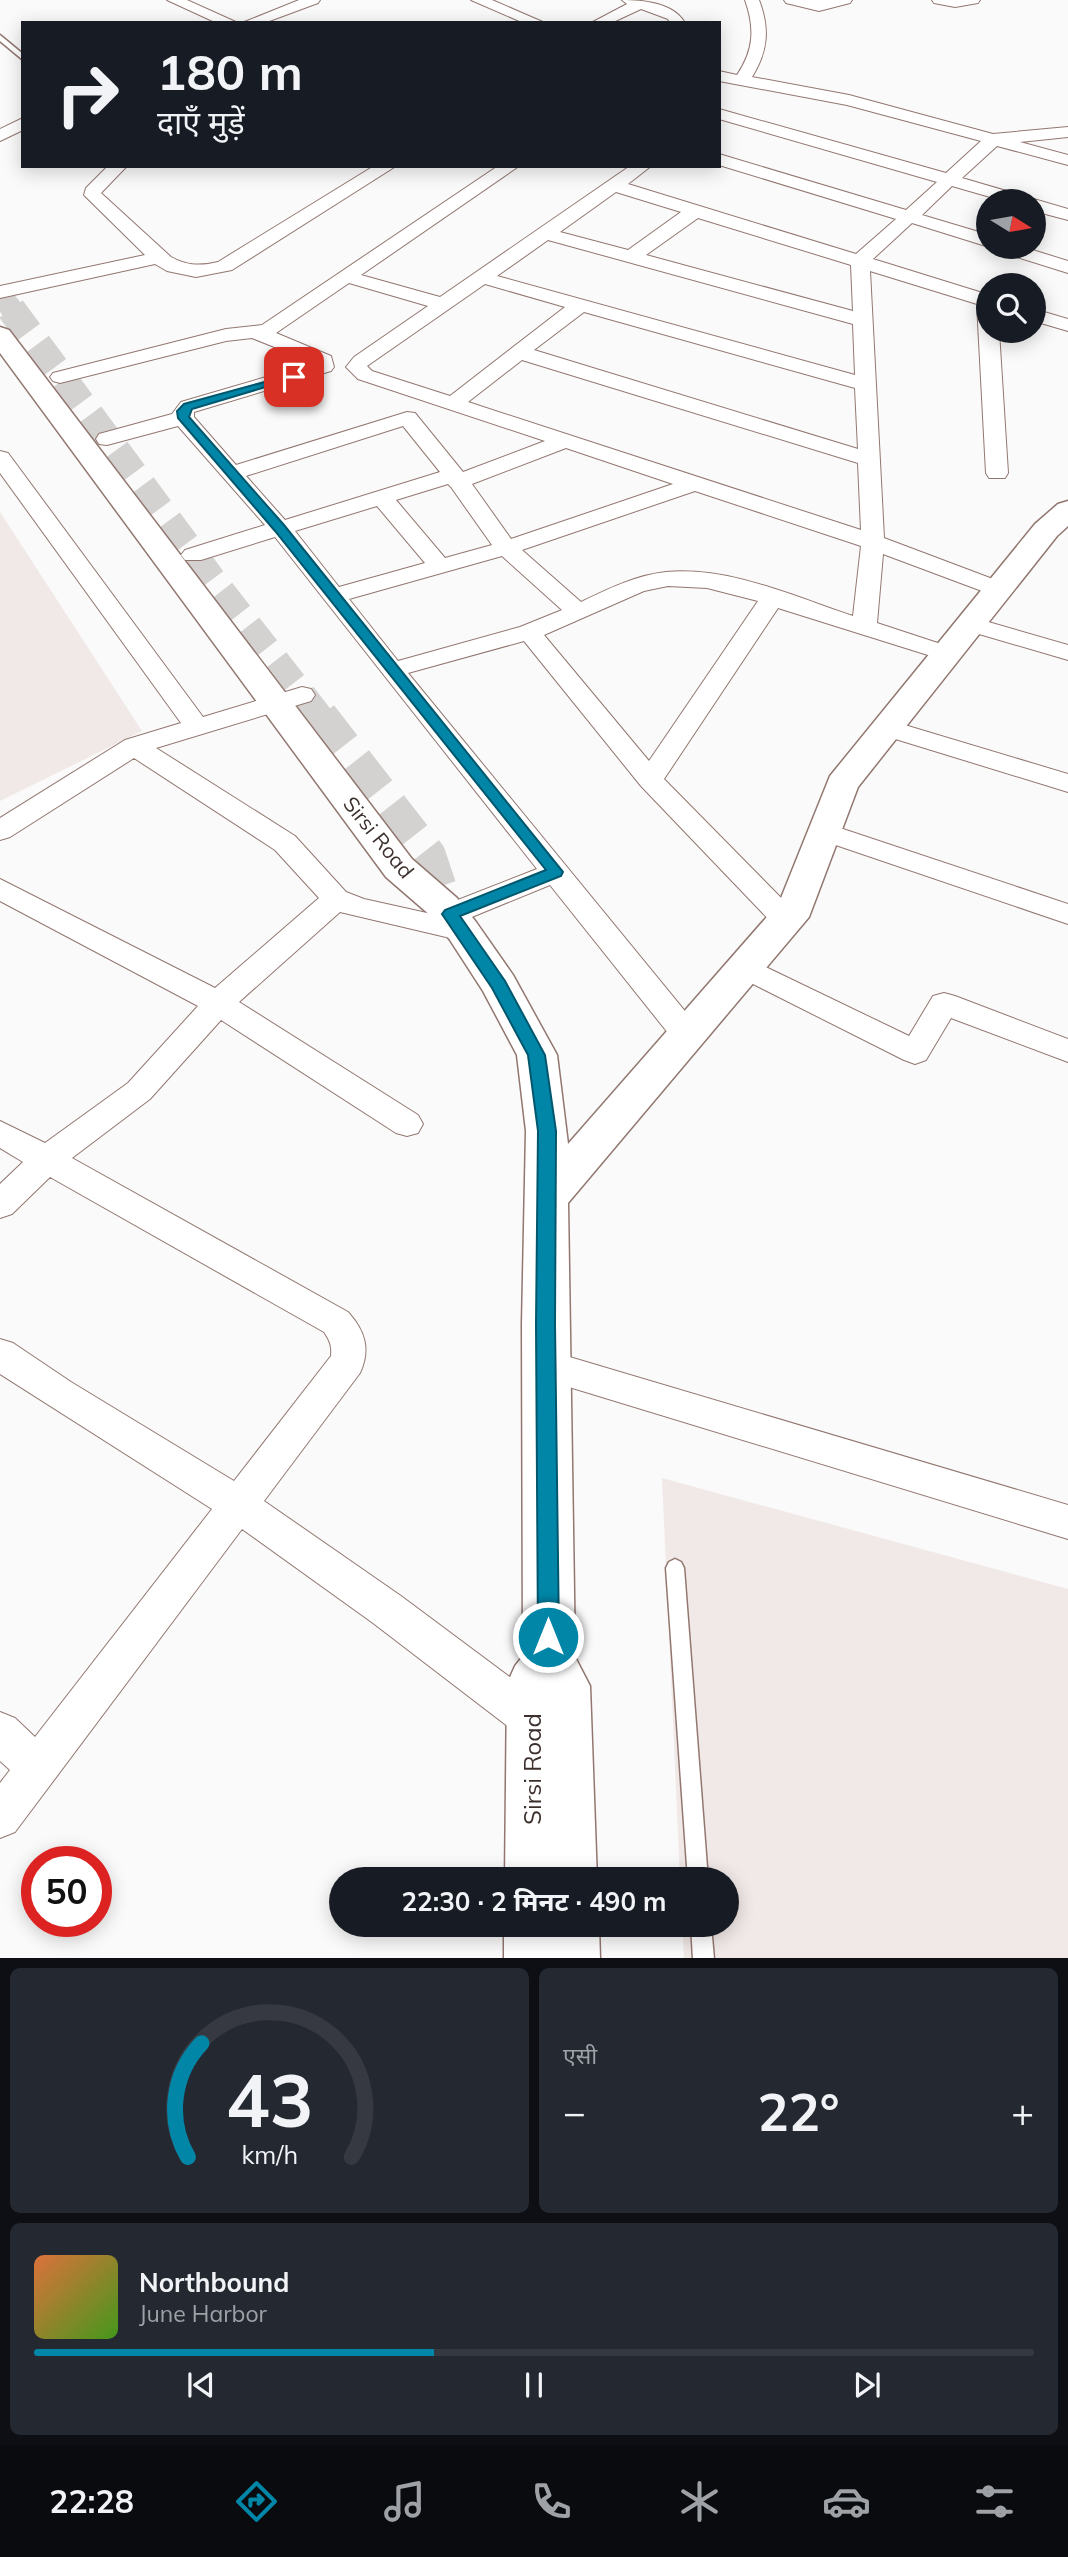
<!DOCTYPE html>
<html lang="hi">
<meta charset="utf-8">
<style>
body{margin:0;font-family:Mulish,"Noto Sans Devanagari",sans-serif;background:#242831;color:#f1f3f6;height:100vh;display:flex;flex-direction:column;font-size:26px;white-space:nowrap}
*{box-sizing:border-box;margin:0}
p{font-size:23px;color:#9ea1a6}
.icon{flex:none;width:38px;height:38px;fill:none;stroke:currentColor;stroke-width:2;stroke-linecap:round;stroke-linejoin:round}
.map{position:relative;height:1958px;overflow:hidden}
.side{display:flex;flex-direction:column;gap:10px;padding:10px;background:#0d0f14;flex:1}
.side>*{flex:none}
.banner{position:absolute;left:21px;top:21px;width:700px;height:147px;border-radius:0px;box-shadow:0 4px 18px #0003;background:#171b24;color:#f1f3f6;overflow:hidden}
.needle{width:46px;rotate:101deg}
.fabs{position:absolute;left:976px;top:189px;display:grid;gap:14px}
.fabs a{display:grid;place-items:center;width:70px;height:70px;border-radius:50%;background:#171b24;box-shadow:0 4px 18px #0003;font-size:35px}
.speed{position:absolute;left:21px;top:1846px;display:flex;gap:14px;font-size:35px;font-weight:700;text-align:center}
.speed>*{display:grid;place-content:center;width:91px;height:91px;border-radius:50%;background:#171b24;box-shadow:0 4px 18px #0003;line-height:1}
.speed .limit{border:10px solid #d22;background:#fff;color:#111}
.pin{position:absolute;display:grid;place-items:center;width:60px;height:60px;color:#fff;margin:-30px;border-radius:14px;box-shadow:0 4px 10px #0006}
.me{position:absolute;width:77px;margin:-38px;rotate:0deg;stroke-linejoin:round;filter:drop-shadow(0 0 5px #0008)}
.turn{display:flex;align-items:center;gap:24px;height:147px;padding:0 21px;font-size:32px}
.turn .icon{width:91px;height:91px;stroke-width:2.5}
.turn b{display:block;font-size:49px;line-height:60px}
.big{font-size:52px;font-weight:700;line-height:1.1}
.side .tile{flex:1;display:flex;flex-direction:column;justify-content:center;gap:10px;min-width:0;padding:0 24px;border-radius:10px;background:#242831}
.side .dial{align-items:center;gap:0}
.dial svg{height:182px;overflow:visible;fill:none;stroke:#363941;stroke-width:7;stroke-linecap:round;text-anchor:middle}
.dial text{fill:#f1f3f6;stroke:none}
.song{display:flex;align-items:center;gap:21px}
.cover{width:84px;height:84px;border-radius:10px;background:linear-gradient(135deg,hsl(20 70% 55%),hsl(100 70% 35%))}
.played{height:7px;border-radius:4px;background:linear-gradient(90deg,#0186a8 40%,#363941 40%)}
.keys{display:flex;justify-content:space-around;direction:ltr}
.heat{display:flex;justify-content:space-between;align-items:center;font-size:38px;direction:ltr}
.side .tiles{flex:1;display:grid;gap:10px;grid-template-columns:1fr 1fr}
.tile:last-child{grid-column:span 2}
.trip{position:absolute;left:329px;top:1867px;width:410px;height:70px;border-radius:35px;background:#171b24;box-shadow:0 4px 18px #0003;font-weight:700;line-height:70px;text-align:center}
.dock{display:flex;height:112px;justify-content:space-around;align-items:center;background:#090b0e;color:#9ea1a6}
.dock .icon{width:49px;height:49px}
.dock .active{color:#0186a8}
.dock b{font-size:32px;color:#f1f3f6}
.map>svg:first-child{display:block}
.built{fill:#f1e9e7}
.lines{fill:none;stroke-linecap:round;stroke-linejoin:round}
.secondary-tunnel-far2{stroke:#d4d2d1;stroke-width:22;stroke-dasharray:22 11;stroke-linecap:butt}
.secondary-tunnel-far1{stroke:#d4d2d1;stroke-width:29;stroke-dasharray:29 15;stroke-linecap:butt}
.secondary-tunnel{stroke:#d4d2d1;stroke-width:38;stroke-dasharray:38 19;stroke-linecap:butt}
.lane-casing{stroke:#927770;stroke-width:3}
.street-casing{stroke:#927770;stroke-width:2}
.secondary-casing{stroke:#927770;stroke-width:3}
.lane{fill:#fff;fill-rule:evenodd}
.street{fill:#fff;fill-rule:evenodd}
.secondary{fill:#fff;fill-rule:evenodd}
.route{fill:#0186a8;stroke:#01576d;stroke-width:2}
.labels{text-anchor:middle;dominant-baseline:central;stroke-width:6;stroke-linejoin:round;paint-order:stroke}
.street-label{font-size:21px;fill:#3c302d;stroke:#fff}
.near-street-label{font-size:24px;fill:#3c302d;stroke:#fff}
</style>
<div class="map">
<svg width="1068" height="1959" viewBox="0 0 1068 1959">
<rect width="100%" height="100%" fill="#fafafa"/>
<g class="built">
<polygon points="0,512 142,731 0,801"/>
<polygon points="662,1478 1068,1589 1068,1958 684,1958 682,1925 726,1925 726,1880 680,1879"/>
</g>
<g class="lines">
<polyline class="secondary-tunnel-far2" points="0,294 13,311"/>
<polyline class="secondary-tunnel-far1" points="11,309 214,583 320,719"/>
<polyline class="secondary-tunnel" points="319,717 427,856 444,907"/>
<defs>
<g id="lane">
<polygon points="0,35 23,54 23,60 0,41"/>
<polygon points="675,1559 681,1562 684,1568 708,1880 688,1880 666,1568 669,1562"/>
<polygon points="691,1925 711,1925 714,1959 693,1959"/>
</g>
<g id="street">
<polygon points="167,0 187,0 238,23 217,23"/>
<polygon points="299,0 320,0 318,3 264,23 242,23"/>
<polygon points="471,0 492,0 545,23 524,23"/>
<path d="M622 0C643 0 674 3 685 23H670L668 19 641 9 611 23H591L627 4Z"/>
<path d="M745 0H759C770 29 768 51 752 77L849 95 993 134 1068 127V137L1020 142 1068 155V165L997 146 962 178 1068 209V220L1034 211V201H1004L952 186 922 215 989 235V247L912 223 873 259 989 295V331H999L1008 473 1005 478H989L986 473 977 304 870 271 884 538 1006 584 1010 589 1006 594H990L883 554 877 623 956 649 959 654 956 659 947 661 778 608 664 779 796 913 800 920 796 927 786 930 776 927 641 786 524 641 408 673 698 1027 702 1035 698 1043 687 1046 676 1043 550 885 462 921 473 924 478 931 473 938 463 941 340 912 239 1002 418 1115 423 1124 418 1133 407 1136 396 1133 221 1020 150 1099 72 1158 348 1312C365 1331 371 1349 360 1373L264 1501 401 1596 511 1678 546 1706 552 1720 546 1734 532 1740 518 1734 373 1623 242 1529 15 1832 0 1838V1783L10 1770 0 1761V1712L15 1718 35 1737 212 1509 0 1374V1339L13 1343 71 1382 234 1481 331 1356C332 1346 330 1341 324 1332L50 1177 12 1214 0 1218V1184L23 1162 0 1148V1121L45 1143 128 1083 198 1006 0 901V879L215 988 319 898 275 850 134 758 10 837 0 840V818L125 740 181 723 0 473V451L8 453 203 717 302 687 311 689 315 695 311 701 156 748 295 836 346 892 364 899 436 915 440 907 537 869 275 537 201 560H185L181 555 185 550 265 525 178 426 107 445 99 444 96 439 99 434 172 414 181 402 314 363 252 338 226 341 60 383 53 381 50 377 53 373 226 329 262 325 498 166H519L361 275 440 297 630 166H651L628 184 856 254 896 219 719 165V154L906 210 937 182 719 119V109L946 173 981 141 847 105 719 81V71L737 75C754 50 755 28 745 0ZM616 192 681 212 628 250 560 232ZM698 218 851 265 853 311 646 255ZM548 240 853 324 855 375 497 276ZM349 283 428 306 354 357 346 367 358 379 545 441 463 472 415 413 407 412 236 465 194 417V412L331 371 334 367 331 356 276 333ZM485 284 565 307 450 396 372 371 367 366ZM584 312 855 388 858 449 534 350ZM522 360 858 463 861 530 468 402ZM403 426 440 472 285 520 246 476ZM566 448 673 484 511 539 472 484ZM448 484 451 487 492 545 445 558 396 500ZM695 491 861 546 853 616C795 597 729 566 666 572 636 575 608 589 581 602L522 550ZM377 506 425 563 339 587 295 531ZM502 556 562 610 520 627 398 661 349 599ZM668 586 707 588 758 601 649 761 544 635 644 591Z"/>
<polygon points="784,0 852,0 850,3 819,11 786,3"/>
<polygon points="932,0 980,0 978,3 955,7 934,3"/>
<polygon points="23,118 23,130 0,141 0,129"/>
<path d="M108 166H127L101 193 171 257C187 266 201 266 218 262L374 166H396L232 270 196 277 167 271 155 264 0 298V286L145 255 84 195 86 188Z"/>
<polygon points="996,247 1023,247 1068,261 1068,273 998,251"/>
<polygon points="1034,309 1068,319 1068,331 1034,321"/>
<polygon points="971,617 1068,645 1068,660 962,629 959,624 962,619"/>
<polygon points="888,720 1068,774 1068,792 879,734 875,728 879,722"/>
<polygon points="825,823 1068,904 1068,924 815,838 811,832 815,826"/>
<polygon points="745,957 909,1036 933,996 944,993 955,996 1068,1039 1068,1062 951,1018 926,1060 915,1064 904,1060 735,975 730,968 735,961"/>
<polygon points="546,1350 1068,1505 1068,1539 533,1376 528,1365 533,1354"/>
</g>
<g id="secondary">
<polygon points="0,327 9,330 412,859 457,898 476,922 513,975 557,1055 568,1144 779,903 830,776 1035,524 1058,504 1068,501 1068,526 1057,536 858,787 809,917 568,1203 575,1657 590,1686 597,1880 505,1880 507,1684 515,1666 523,1656 522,1324 526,1131 517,1055 483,991 450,940 431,916 386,877 0,353"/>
<polygon points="504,1925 599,1925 600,1959 504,1959"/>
</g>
</defs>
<use href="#lane" class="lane-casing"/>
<use href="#street" class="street-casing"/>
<use href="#secondary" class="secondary-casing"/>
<use href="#lane" class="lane"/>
<use href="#street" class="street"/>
<use href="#secondary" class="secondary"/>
</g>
<polygon class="route" points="290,375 299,377 192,409 189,417 284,525 563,872 561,876 460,916 505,981 545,1055 556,1131 555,1324 559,1637 556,1644 548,1647 541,1644 538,1637 536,1324 538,1131 528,1055 492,988 442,914 445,910 546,870 275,531 178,418 177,411 184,404"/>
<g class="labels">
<g class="street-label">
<text transform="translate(379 837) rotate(51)">Sirsi Road</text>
</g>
<g class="near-street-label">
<text transform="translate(532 1769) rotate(-90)">Sirsi Road</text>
</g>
</g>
</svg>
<div class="fabs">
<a><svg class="needle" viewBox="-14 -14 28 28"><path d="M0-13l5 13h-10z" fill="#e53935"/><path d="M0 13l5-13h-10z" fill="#9ea1a6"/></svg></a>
<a><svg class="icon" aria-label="search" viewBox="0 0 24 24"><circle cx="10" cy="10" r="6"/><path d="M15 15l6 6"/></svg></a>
</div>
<div class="speed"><div class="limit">50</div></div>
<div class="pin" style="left:294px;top:377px;background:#d93025"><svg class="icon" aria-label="arrive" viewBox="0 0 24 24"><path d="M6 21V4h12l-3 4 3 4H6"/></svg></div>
<svg class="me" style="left:548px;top:1637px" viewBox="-20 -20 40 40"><circle r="17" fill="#0186a8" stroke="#fff" stroke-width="3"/><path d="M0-11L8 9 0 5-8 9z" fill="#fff"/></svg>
<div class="trip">22:30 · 2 मिनट · 490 m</div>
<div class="banner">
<div class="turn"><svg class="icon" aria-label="right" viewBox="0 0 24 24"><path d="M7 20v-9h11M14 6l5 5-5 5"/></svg><div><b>180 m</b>दाएँ मुड़ें</div></div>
</div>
</div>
<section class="side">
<div class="tiles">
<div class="tile dial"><svg viewBox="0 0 100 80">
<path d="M14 69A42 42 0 1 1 86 69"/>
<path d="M14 69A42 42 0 0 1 20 19" stroke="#0186a8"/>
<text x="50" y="56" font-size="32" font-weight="700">43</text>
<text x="50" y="72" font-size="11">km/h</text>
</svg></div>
<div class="tile"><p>एसी</p>
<div class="heat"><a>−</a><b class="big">22°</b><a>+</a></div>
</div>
<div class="tile">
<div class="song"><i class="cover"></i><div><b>Northbound</b><p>June Harbor</p></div></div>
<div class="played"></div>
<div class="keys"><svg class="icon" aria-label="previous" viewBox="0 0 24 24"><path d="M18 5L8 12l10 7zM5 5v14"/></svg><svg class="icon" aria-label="pause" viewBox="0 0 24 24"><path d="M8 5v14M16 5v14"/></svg><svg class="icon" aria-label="next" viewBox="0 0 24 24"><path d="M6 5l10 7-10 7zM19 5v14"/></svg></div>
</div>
</div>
</section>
<nav class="dock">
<b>22:28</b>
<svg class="icon active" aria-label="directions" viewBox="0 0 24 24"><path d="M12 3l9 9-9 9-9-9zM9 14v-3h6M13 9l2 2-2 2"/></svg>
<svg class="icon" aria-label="music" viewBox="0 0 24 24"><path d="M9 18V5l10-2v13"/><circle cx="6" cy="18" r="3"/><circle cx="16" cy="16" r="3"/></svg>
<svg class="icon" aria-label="phone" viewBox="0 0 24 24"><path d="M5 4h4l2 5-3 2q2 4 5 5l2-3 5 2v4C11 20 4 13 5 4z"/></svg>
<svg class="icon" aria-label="climate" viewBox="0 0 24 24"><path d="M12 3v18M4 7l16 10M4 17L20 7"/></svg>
<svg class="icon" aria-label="car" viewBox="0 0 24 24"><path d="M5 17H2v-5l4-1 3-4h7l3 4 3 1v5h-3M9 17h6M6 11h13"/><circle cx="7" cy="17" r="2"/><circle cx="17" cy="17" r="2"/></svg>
<svg class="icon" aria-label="filters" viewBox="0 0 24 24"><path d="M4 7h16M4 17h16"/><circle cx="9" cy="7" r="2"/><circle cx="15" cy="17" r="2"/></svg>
</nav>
